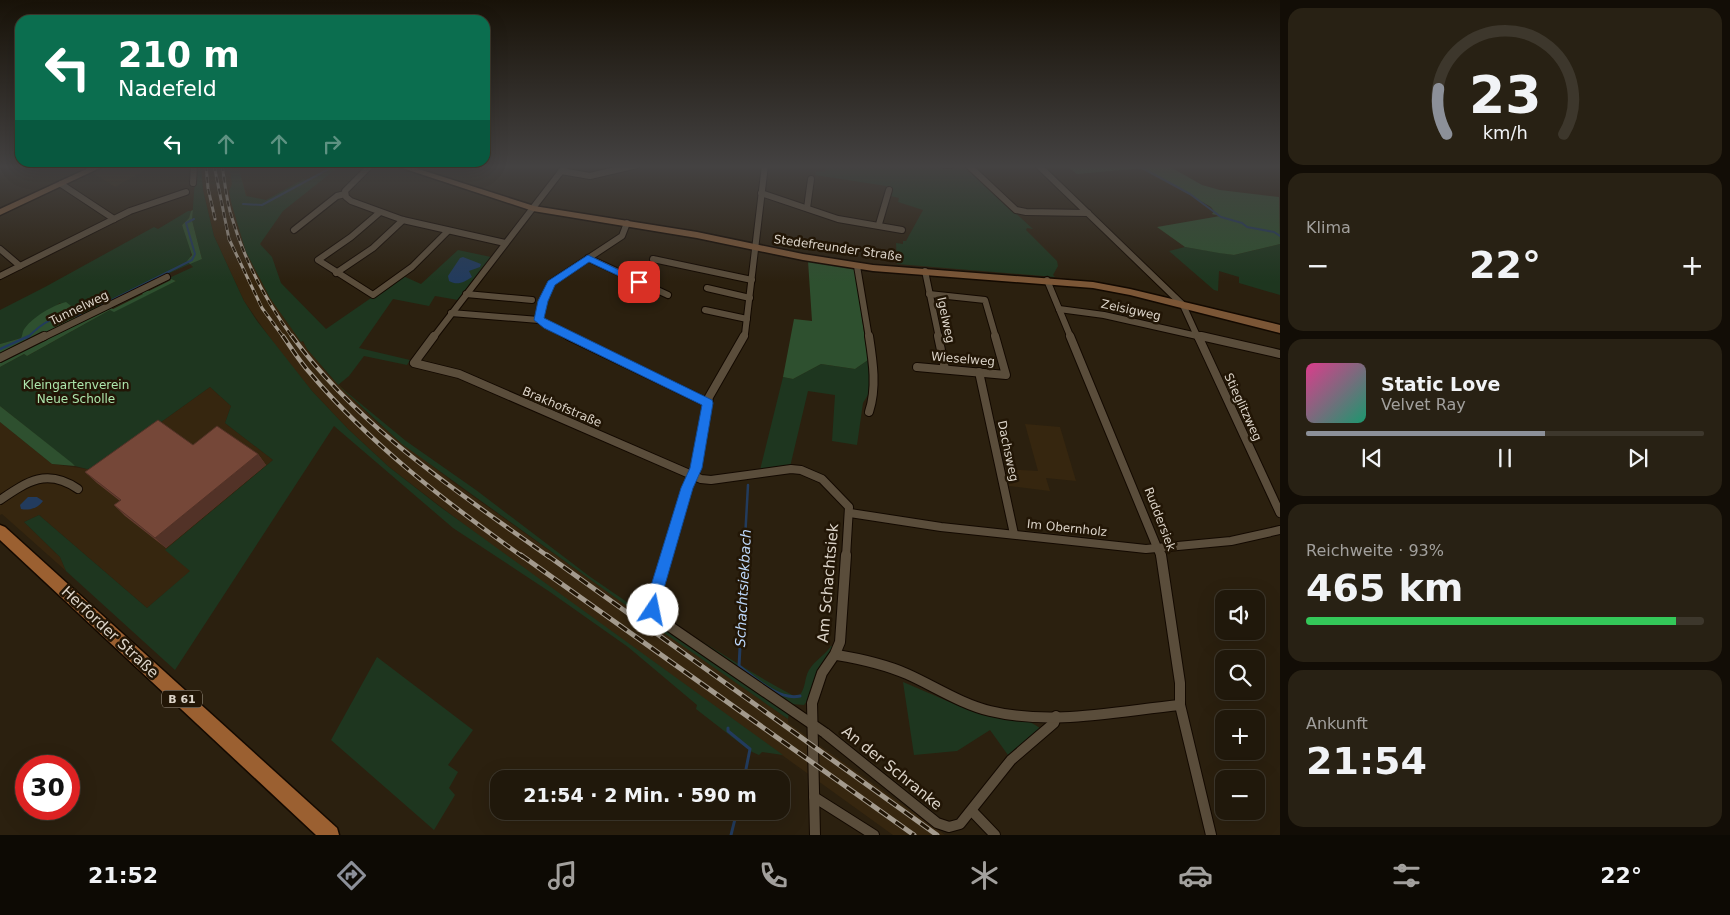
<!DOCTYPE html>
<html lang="de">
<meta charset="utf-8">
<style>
body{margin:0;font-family:"DejaVu Sans",sans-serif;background:#282114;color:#f1f3f6;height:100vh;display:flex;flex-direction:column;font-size:19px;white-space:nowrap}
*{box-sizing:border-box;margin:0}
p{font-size:16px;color:#a2a09d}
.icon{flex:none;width:28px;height:28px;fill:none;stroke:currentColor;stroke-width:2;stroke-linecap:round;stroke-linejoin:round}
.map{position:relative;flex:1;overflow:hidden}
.details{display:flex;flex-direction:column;gap:8px;padding:8px;background:#120d06;width:450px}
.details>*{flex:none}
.guide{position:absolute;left:15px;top:15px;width:475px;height:152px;border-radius:15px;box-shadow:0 5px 20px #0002,0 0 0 1px #3d372c;background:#0b6e4f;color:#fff;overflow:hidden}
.tools{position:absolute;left:1215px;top:590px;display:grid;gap:10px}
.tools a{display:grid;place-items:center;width:50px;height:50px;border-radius:10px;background:#20180b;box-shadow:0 5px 20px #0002,0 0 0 1px #3d372c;font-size:25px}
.speed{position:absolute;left:15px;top:755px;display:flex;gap:10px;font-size:25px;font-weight:700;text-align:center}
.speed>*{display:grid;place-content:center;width:65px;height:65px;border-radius:50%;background:#20180b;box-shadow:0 5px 20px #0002,0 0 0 1px #3d372c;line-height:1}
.speed .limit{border:8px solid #d22;background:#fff;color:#111}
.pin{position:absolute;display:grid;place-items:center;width:42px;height:42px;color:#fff;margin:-21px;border-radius:10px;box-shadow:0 2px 8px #0006}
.me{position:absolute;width:55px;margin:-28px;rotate:11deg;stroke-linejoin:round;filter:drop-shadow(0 0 4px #0008)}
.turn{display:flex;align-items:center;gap:18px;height:105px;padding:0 20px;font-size:22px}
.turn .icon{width:65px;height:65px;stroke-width:2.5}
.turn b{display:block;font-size:35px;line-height:42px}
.lanes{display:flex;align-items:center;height:48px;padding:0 20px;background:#0003;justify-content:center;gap:25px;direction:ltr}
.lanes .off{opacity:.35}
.big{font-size:38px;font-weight:700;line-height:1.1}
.details .widget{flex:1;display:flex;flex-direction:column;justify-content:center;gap:8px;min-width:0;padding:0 18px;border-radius:15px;background:#282114}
.details .dial{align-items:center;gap:0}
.dial svg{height:130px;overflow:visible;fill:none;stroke:#3d372c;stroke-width:7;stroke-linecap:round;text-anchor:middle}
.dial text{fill:#f1f3f6;stroke:none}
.song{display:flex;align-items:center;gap:15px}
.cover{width:60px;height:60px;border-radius:8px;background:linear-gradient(135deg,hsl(330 70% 55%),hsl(160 70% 35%))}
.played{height:5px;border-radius:2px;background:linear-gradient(90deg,#8c9099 60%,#3d372c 60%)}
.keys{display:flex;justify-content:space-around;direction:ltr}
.heat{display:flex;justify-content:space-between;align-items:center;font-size:28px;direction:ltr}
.charge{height:8px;border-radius:4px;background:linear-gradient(90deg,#34c759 93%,#3d372c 0)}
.trip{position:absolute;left:490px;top:770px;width:300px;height:50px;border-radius:15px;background:#20180b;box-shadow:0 5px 20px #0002,0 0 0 1px #3d372c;font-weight:700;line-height:50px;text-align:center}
.tab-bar{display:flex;height:80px;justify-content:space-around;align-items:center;background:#0d0a04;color:#a2a09d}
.tab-bar .icon{width:35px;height:35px}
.tab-bar .current{color:#8c9099}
.tab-bar b{font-size:22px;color:#f1f3f6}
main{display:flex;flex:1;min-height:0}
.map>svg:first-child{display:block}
.built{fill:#36260f}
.green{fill:#1e361f}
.forest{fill:#2e502f}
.water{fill:#223b5d}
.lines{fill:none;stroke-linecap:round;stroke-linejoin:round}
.stream-far2{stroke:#223b5d;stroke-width:2}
.stream-far1{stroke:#223b5d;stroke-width:2.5}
.stream{stroke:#223b5d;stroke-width:3}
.street-far2-casing{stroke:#130900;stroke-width:8}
.street-far1-casing{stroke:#130900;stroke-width:10}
.street-casing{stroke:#130900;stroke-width:12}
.secondary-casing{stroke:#130900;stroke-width:3}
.primary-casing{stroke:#130900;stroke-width:3}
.street-far2{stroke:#5a4d3b;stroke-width:6}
.street-far1{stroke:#5a4d3b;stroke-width:8}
.street{stroke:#5a4d3b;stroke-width:10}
.secondary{fill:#7b5636;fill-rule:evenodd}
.primary{fill:#9b6031;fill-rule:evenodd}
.rail-far2-casing{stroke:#a39a8d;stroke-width:3}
.rail-far1-casing{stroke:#a39a8d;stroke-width:4.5}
.rail-casing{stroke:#a39a8d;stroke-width:5}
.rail-far2{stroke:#221606;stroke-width:2;stroke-dasharray:6;stroke-linecap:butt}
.rail-far1{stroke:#221606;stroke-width:2.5;stroke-dasharray:8;stroke-linecap:butt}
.rail{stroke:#221606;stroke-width:3;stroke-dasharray:10;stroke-linecap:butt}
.wall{fill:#653d30}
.shaded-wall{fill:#523227}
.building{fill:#754738;stroke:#523227}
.route{fill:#1a73e8;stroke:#114b97}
.labels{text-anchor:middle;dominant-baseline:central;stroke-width:5;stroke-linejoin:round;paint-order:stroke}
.shield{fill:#221606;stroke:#a49b8e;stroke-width:1}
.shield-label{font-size:11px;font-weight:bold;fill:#dcd4c9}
.street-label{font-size:12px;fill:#dcd4c9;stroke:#221606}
.park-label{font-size:12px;fill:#ade7ad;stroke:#221606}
.water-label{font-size:14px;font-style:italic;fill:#bdd8fc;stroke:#221606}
.near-street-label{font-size:15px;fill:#dcd4c9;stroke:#221606}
</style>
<main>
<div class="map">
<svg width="1280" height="835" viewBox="0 0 1280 835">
<rect width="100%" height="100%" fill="#2b200f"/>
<g class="built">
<polygon points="109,165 154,165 115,187 93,173"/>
<polygon points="201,165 238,165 280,311 284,318 327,373 377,422 454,483 788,719 788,723 945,835 893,835 496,549 389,467 348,429 312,391 282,355 244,301 214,236 203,190"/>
<polygon points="210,387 231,406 225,423 273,460 166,550 191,571 147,608 39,515 24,522 60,557 66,571 2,514 0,515 0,422 52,464 87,469 97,468"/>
<polygon points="1025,424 1060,427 1076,481 1046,478 1050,491 1009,486 1006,469 1038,471"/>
</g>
<g class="green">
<path d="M196 165H201L203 190 214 236 244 301 257 321 312 391 348 429 389 467 439 506 783 755 762 752 759 755 750 751 696 709 697 705 628 647 550 592 453 528 334 426 175 670 66 571 60 557 24 522 39 515 147 608 190 571 165 550 273 460 225 423 231 406 210 387 97 468 87 469 75 466 0 406V367L24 354 27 356 110 310 114 311 176 281 169 278 193 267 190 264 136 288 84 316 60 303 30 323 21 338 0 344V310L45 287 154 227 158 229 188 211H191L189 218 182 225C186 234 193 249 190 258L198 260 202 259 192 220Z"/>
<polygon points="229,165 238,165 246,196 266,200 304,179 306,182 336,165 341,165 283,211 260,244 272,257 281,283 326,329 403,276 421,284 458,250 491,257 458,300 435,296 429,306 393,299 359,348 410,360 407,365 364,356 349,376 338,385 406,441 476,490 589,576 789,713 788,719 654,626 645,617 638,614 402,444 340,387 307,349 303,341 301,342 270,298 246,252 231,202 229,191 232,184"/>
<polygon points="826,165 924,165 966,168 1033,229 1027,228 1026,230 1057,261 1058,266 1053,275 1055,277 897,264 896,243 903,244 903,241 906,241 923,210 898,202 899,198 891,196 892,190 886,188 886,186 815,175 816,171 825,172"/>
<polygon points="1280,244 1280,295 1239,283 1239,277 1219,271 1218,291 1214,290 1169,251 1185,247 1234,255"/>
<polygon points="868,360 871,390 863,403 857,445 832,441 835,395 808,391 790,467 760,470 783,377 793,379 821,364 855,369"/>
<path d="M678 627C717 650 754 675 794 696H799C806 688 804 679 809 670 815 660 825 655 831 646H833L814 681 807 701 804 705 791 704Z"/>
<polygon points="377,657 473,730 448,765 458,772 449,788 455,795 434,830 331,740"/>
<path d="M903 682C930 693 957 707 986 714 1007 718 1024 715 1041 729L1008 755 990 730 957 751 914 755Z"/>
</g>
<g class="forest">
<polygon points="1080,165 1167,165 1202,185 1220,190 1279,197 1280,244 1234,255 1219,253 1185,247 1157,227 1220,216 1212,214 1214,211 1211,207 1144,168 1077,174 1068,167"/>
<polygon points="193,210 192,220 202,259 190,264 187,261 192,255 182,225 189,218 191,211"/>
<polygon points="808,261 850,267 855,270 868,360 855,369 821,364 793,379 783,377 794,319 812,321"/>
<polygon points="169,278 176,281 114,312 110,310 27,356 24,354 0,367 0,361 111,308 113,309 143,294 141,292 146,289 149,291 171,280"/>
<path d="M66 302 84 316 0 356V344L21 338C23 335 22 331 25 328 33 317 53 305 66 302Z"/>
<polygon points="0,406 72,463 75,466 52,464 0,422"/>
</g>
<g class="water">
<path d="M463 257 481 264 480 267 469 271 472 277C464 282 458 286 449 281L448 276 460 258Z"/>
<path d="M28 497H37L43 501C38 508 29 511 21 509L20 505Z"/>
</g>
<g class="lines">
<g class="stream-far2">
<polyline points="1130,165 1144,169 1190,194 1221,217 1242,223 1247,227 1274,232 1280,236"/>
<polyline points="243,204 262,205 336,165"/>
<polyline points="102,305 192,260 195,254 186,223 194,219"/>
<path d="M27 338C49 316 54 318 84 315"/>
</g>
<g class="stream-far1">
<polyline points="0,349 29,336"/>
<polyline points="744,557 748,485"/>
</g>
<g class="stream">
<path d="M745 555 739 666C755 678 779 701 800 696"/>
<polyline points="728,728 728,731 750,749 744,779"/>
<polyline points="731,835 737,811"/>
</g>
<defs>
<g id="street-far2">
<polyline points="371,165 345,191 346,197 351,201 403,220 505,243"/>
<polyline points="945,165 950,165"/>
<polyline points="968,165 1016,210 1026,212 1088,213"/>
<polyline points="1038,165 1183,305 1198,338"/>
<polyline points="561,171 590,176 637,165"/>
<polyline points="193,183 194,165"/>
<polyline points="61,184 114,219"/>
<polyline points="761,193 838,219 902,230"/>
<polyline points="807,208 811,179"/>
<polyline points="379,213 351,237 318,260 373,295 412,267 448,231"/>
<polyline points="879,224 889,190"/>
<polyline points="294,230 337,196 345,194"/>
<polyline points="0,249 20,266"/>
<polyline points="588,258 668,295"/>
<polyline points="653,259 752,280"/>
<polyline points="857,266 869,338"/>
<polyline points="925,271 939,338"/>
<polyline points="336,273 373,248 403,220"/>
<polyline points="0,276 130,211 186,192"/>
<polyline points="1047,280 1071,338"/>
<polyline points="707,288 750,298"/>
<polyline points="466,294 532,300"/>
<polyline points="929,294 985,300 996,338"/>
<polyline points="1059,309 1104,315 1206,338"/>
<polyline points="705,310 747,319"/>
<polyline points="451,313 539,320"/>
<polyline points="42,338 167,277"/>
<polyline points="433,338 566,165"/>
<polyline points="571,338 539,320 543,301 551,283 622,236 627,223"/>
<polyline points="743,338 745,334 765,165"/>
</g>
<g id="street-far1">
<polyline points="434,336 414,363 459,374 701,479 711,480 791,469 801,470 822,479 849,507 846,557"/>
<polyline points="569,336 708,403"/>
<polyline points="938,336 945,369"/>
<polyline points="1070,336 1161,557"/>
<polyline points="1198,336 1280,513"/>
<polyline points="1201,336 1280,354"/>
<polyline points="0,358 44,336"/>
<polyline points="917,367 1006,375 995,336"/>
<polyline points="979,372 1014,534"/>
<path d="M869 412C877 388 873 362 869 336"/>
<path d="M0 500C28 481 47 468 78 489"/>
<polyline points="850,513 941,527 1146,549 1231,541 1280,530"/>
<polyline points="667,557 687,488 696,468 709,397 744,336"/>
</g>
<g id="street">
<polyline points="667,555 653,602 656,617 825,733 937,823 949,827 960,824 1011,760 1054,723 1056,716"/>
<polyline points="1161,555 1180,683 1180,705 1211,835"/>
<path d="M837 655C861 659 884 664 907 674 934 686 961 704 990 711 1052 726 1118 711 1180 705"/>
<polyline points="814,797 874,835"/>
<polyline points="972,811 995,835"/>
<polyline points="815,835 812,703 822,673 835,654 840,642 846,555"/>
</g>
<g id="secondary">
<polygon points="95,165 106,165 0,215 0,209"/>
<polygon points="393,165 406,165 534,206 697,232 803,254 873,265 1093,282 1130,289 1280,325 1280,333 1130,295 1093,288 873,271 803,260 697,238 533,211"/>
</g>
<polygon id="primary" points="0,525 5,527 337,828 339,835 316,835 0,540"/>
</defs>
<use href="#street-far2" class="street-far2-casing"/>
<use href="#street-far1" class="street-far1-casing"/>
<use href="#street" class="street-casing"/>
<use href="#secondary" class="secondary-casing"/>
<use href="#primary" class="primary-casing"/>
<use href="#street-far2" class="street-far2"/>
<use href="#street-far1" class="street-far1"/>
<use href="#street" class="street"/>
<use href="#secondary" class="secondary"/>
<use href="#primary" class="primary"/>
<defs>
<g id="rail-far2">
<polyline points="206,165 208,188 215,219"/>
<polyline points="214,165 229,239 262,308 284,338"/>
<path d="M222 165C225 182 226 201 232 218 245 262 266 301 293 338"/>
</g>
<g id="rail-far1">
<path d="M283 336C292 349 300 362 310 373 370 444 447 503 523 557"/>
<path d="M292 336C359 428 458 492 549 557"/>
</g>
<g id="rail">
<polyline points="521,555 914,835"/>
<polyline points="547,555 937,835"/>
</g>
</defs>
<use href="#rail-far2" class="rail-far2-casing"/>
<use href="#rail-far1" class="rail-far1-casing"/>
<use href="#rail" class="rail-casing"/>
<use href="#rail-far2" class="rail-far2"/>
<use href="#rail-far1" class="rail-far1"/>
<use href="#rail" class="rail"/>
</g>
<polygon class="wall" points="193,445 258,454 266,465 166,548 125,516 114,505 120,501 97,483 85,472"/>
<polygon class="shaded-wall" points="258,454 266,465 166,548 155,538"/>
<polygon class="building" points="158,420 193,445 217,426 258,454 155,538 114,505 121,500 85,472"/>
<linearGradient id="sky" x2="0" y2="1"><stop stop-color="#181208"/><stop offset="0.59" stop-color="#444242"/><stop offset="1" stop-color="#444242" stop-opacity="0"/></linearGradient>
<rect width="1280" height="282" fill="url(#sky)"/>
<polygon class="route" points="588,255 644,282 643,284 636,284 589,262 555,285 548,301 544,318 712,400 713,403 702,468 693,488 660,602 658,615 653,617 648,615 646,602 681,488 690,468 702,405 544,328 534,320 538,301 548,281"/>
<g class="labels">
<rect class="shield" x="162" y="690.5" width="40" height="17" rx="4"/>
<g class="shield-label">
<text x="182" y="699">B 61</text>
</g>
<g class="street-label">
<text transform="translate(838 248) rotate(8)">Stedefreunder Straße</text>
<text transform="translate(79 308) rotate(-26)">Tunnelweg</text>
<text transform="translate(1131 310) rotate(12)">Zeisigweg</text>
<text transform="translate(946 320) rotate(78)">Igelweg</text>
<text transform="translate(963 359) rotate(5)">Wieselweg</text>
<text transform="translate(562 407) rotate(23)">Brakhofstraße</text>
<text transform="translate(1243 407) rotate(65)">Stieglitzweg</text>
<text transform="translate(1008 451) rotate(78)">Dachsweg</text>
<text transform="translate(1160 519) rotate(69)">Ruddersiek</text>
<text transform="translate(1067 528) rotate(6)">Im Obernholz</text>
</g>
<g class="park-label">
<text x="76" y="385">Kleingartenverein<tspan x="76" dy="14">Neue Scholle</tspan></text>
</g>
<g class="water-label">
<text transform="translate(743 588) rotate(-87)">Schachtsiekbach</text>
</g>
<g class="near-street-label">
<text transform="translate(828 583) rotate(-85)">Am Schachtsiek</text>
<text transform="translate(110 632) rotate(43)">Herforder Straße</text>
<text transform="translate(892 768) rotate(39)">An der Schranke</text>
</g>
</g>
</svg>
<div class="tools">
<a><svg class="icon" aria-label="sound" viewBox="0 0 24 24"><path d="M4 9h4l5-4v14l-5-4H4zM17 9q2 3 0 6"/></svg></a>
<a><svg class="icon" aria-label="search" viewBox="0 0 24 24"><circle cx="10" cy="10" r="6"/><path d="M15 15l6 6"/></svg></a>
<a>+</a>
<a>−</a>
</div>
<div class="speed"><div class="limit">30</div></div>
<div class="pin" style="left:639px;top:282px;background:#d93025"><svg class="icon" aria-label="arrive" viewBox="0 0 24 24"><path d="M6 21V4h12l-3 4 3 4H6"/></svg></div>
<svg class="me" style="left:653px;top:610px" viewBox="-20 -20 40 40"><circle r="19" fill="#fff"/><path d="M0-13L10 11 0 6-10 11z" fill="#1a73e8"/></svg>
<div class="trip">21:54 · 2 Min. · 590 m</div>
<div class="guide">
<div class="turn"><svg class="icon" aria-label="left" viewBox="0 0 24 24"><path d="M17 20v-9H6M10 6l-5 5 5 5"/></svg><div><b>210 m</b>Nadefeld</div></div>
<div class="lanes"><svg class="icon" aria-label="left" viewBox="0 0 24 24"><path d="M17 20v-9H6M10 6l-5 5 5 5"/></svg><svg class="icon off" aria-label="ahead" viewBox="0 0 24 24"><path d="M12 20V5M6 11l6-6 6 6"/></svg><svg class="icon off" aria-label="ahead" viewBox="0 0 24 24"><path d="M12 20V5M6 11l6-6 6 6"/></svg><svg class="icon off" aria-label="right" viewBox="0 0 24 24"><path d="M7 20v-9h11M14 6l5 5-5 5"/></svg></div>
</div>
</div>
<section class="details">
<div class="widget dial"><svg viewBox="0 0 100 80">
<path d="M14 69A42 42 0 1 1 86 69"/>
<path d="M14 69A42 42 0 0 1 9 41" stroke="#8c9099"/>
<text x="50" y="56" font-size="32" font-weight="700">23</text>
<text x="50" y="72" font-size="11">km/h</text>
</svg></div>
<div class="widget"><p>Klima</p>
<div class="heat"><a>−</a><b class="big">22°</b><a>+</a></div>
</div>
<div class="widget">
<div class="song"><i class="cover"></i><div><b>Static Love</b><p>Velvet Ray</p></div></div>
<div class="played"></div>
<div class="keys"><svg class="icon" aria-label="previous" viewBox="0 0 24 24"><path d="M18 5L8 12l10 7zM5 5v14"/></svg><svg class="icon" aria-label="pause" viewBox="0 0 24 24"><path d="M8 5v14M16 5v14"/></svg><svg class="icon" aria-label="next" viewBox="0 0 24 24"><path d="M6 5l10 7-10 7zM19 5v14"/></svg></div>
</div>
<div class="widget"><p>Reichweite · 93%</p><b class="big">465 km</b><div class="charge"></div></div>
<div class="widget"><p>Ankunft</p><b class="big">21:54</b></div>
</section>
</main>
<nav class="tab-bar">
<b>21:52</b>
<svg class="icon current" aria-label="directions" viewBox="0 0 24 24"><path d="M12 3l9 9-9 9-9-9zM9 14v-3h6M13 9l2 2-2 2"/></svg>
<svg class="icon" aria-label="music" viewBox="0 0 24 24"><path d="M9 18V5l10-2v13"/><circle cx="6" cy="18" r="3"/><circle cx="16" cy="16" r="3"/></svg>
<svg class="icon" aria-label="phone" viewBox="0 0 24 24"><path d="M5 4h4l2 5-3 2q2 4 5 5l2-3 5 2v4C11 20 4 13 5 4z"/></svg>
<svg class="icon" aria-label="climate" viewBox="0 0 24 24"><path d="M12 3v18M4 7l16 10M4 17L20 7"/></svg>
<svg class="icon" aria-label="car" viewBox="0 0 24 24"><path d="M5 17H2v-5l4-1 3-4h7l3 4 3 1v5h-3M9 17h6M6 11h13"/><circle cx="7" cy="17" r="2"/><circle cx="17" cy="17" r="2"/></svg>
<svg class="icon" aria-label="filters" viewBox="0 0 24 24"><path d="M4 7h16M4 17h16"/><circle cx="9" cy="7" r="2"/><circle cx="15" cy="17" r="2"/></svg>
<b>22°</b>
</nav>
